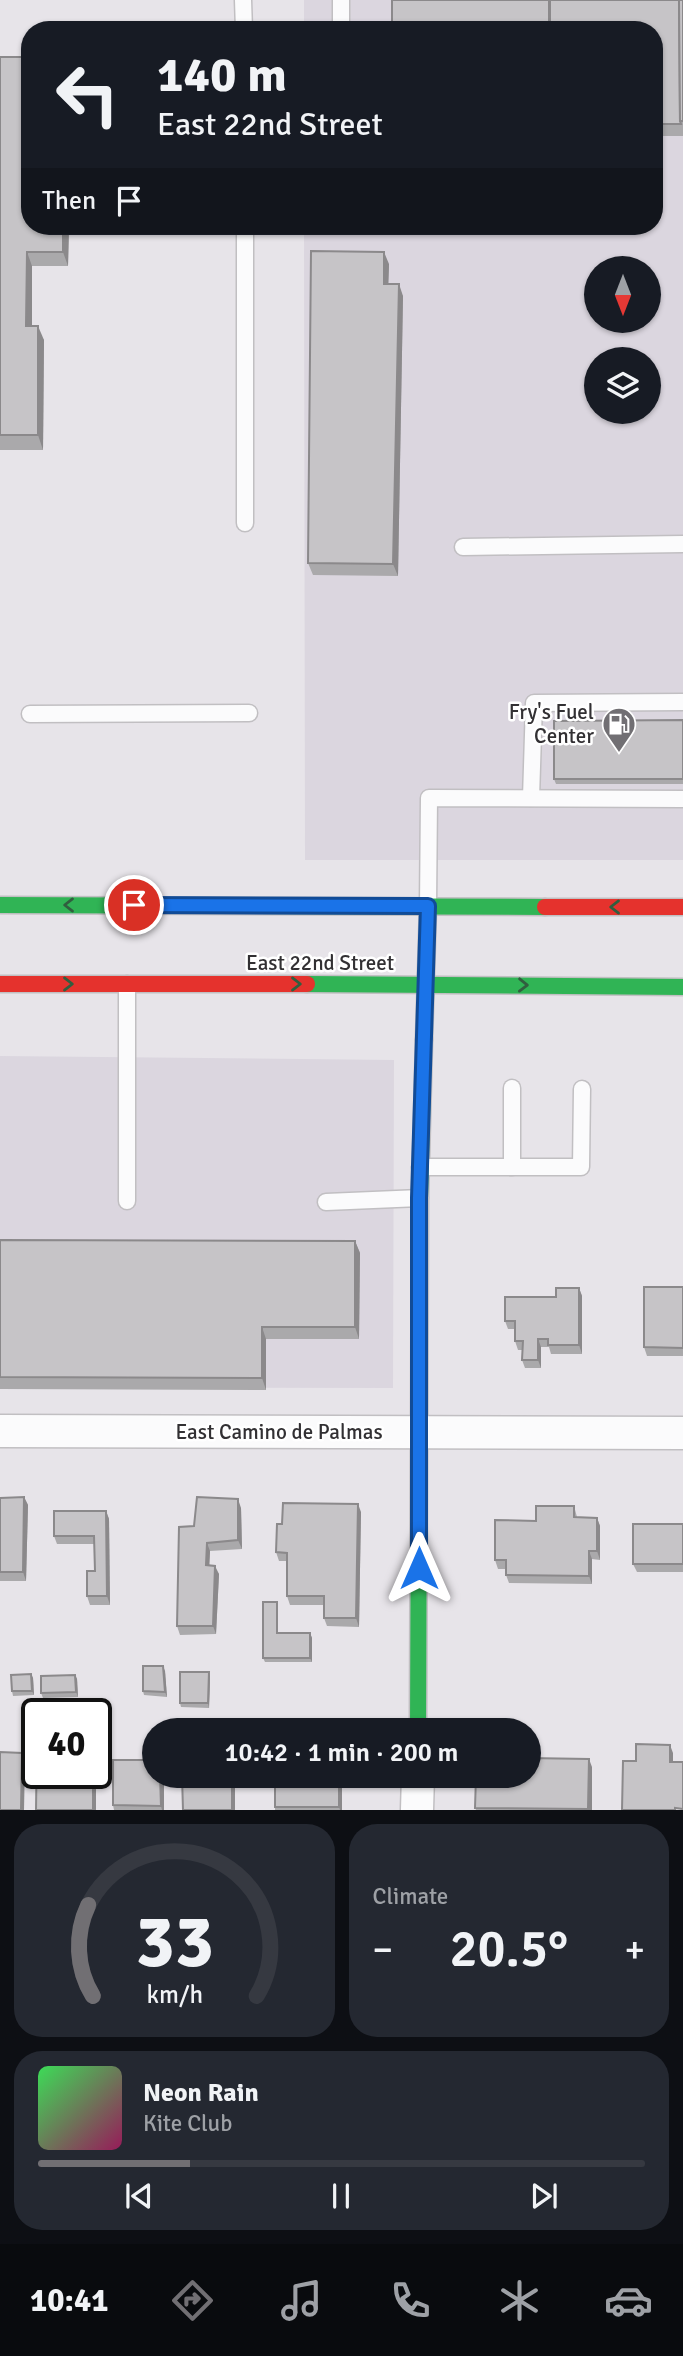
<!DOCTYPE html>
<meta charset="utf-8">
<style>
body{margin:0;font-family:Signika,sans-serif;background:#242831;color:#f1f3f6;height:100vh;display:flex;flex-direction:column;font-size:26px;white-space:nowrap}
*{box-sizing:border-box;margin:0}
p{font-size:23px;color:#9ea1a6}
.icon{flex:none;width:38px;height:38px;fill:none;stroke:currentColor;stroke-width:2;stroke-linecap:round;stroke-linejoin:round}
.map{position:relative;height:1810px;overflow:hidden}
.details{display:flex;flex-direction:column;gap:14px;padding:14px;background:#0d0f14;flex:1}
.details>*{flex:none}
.banner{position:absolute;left:21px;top:21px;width:642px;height:214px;border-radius:28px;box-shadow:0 2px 5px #0004;background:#171b24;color:#f1f3f6;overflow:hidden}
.needle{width:46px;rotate:180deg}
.buttons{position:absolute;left:584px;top:256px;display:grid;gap:14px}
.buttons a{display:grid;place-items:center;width:77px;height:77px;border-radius:50%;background:#171b24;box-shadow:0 2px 5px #0004;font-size:35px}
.speed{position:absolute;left:21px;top:1698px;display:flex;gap:14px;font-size:35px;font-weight:700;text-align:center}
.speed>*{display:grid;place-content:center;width:91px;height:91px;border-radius:50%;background:#171b24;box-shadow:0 2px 5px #0004;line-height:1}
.speed .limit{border:4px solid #111;border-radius:10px;background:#fff;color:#111}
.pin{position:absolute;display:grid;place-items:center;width:60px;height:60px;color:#fff;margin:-30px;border:4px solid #fff;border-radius:50%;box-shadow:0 2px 7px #0007}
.me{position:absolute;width:77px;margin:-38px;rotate:0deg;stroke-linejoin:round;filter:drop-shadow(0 0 5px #0008)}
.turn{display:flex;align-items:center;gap:24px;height:147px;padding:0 21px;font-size:32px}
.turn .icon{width:91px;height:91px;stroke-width:2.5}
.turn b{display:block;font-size:49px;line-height:60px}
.then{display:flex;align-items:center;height:66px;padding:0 21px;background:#0003;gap:14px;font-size:26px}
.big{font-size:52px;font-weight:600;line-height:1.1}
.details .widget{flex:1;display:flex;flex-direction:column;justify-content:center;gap:10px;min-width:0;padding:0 24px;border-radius:28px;background:#242831}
.details .dial{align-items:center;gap:0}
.dial svg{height:182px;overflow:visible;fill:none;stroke:#363941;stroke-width:7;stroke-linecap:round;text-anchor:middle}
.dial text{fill:#f1f3f6;stroke:none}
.song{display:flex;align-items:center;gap:21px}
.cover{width:84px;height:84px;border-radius:10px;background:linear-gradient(135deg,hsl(130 70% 55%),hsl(330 70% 35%))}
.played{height:7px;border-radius:4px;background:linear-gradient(90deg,#716f73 25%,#363941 25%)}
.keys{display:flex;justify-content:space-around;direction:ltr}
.heat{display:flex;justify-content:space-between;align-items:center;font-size:38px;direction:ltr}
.details .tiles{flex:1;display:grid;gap:14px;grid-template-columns:1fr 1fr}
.widget:last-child{grid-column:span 2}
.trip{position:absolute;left:142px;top:1718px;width:399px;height:70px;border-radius:35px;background:#171b24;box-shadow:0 2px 5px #0004;font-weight:600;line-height:70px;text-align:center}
.tabs{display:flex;height:112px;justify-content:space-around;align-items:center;background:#090b0e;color:#9ea1a6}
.tabs .icon{width:49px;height:49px}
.tabs .selected{color:#716f73}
.tabs b{font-size:32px;color:#f1f3f6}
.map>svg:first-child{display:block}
.built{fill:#dbd6df;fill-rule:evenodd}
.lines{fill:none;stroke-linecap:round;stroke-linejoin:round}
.lane-casing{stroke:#c1bfc2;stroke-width:19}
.street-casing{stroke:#c1bfc2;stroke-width:35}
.fast-casing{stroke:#c1bfc2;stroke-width:19}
.slow-casing{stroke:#c1bfc2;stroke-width:19}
.jam-casing{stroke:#c1bfc2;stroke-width:19}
.lane{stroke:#fbfbfc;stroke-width:16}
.street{stroke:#fbfbfc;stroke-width:32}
.fast{stroke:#30b455;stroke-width:16}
.slow{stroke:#ff9f0a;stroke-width:16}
.jam{stroke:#e5322d;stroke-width:16}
.wall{fill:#aaa9ab}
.shaded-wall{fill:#8b898b}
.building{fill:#c6c4c7;stroke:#8b898b;stroke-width:2}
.oneway{stroke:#315e3f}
.route-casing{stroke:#114b97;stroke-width:18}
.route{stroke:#1a73e8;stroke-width:12}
.labels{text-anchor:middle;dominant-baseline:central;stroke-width:5;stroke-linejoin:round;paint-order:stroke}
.poi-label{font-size:21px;fill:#323033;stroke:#fff;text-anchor:end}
.street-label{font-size:21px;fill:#323033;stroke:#fff}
</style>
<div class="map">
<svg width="683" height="1810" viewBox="0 0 683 1810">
<rect width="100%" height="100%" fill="#e7e4e9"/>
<g class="built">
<path d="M304 0H683V860H305L304 226H654V30H304ZM597 268H649V320H597ZM597 359H649V411H597Z"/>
<polygon points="0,1056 394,1060 393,1388 0,1387"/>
</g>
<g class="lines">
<defs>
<g id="lane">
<polyline points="243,0 244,30"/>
<polyline points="341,0 341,30"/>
<polyline points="245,226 245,523"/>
<polyline points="463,547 683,544"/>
<polyline points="30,714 249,713"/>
<polyline points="531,798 534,703 683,702"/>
<polyline points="428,906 429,798 683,799"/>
<polyline points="127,984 127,1201"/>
<polyline points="512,1088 512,1167"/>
<polyline points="420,1167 581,1167 582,1089"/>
<polyline points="326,1202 420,1198"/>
</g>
<g id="street">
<polyline points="0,1431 683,1433"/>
<polyline points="417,1810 418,1776"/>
</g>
<g id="fast">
<polyline points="0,905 545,907"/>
<polyline points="307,984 683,987"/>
<polyline points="418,1731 420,1198 424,1040"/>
</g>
<polyline id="slow" points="424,1040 428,906"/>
<g id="jam">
<polyline points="545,907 683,907"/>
<polyline points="0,984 307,984"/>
</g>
</defs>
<use href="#lane" class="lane-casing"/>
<use href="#street" class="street-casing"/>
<use href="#fast" class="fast-casing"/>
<use href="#slow" class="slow-casing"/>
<use href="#jam" class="jam-casing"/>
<use href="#lane" class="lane"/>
<use href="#street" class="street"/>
<use href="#fast" class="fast"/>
<use href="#slow" class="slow"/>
<use href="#jam" class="jam"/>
</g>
<g class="wall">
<polygon points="683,0 683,136 654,136 654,30"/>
<polygon points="0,57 30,226 69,226 68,266 32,266 32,326 44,340 43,450 0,450"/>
<polygon points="389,264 388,284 403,296 398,576 313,575 308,563"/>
<polygon points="683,720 683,784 556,784 554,779"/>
<polygon points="0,1240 355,1241 360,1253 359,1339 266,1339 266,1390 0,1389"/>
<polygon points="683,1287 683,1356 647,1356 644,1347"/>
<polygon points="579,1288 582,1296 582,1354 551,1354 549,1347 541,1347 541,1368 525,1368 522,1360 523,1350 518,1350 515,1341 515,1329 508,1329 505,1321"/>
<polygon points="24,1497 28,1505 26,1581 0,1581 0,1498"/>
<polygon points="574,1506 577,1517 597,1518 600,1526 600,1560 592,1559 592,1584 509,1583 506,1575 506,1569 498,1569 495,1560 536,1521"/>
<polygon points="241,1508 242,1549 210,1551 209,1565 219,1574 216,1634 180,1635 177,1626 194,1526"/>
<polygon points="106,1511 109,1519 110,1605 90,1605 87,1596 95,1571 94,1544 57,1544 54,1536"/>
<polygon points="361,1512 359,1627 327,1626 324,1618 324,1605 290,1605 287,1596 287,1561 279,1561 276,1552 282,1524"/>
<polygon points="683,1524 683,1572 637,1572 633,1564"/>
<polygon points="277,1602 278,1606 278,1633 310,1633 312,1638 312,1662 265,1662 263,1658"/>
<polygon points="165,1671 167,1697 144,1695 143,1691"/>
<polygon points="209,1672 210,1676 209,1708 181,1707 180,1703"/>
<polygon points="31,1674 33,1678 34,1695 13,1696 12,1691"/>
<polygon points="75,1675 77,1679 78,1697 43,1698 41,1693"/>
<polygon points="592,1767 592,1810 476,1810 475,1808"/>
<polygon points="164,1776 164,1810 114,1810 113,1805"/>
<polygon points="268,1776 342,1776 342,1810 275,1810 275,1778 268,1778"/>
</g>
<g class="shaded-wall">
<polygon points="63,226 69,226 68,266 63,252"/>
<polygon points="27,252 32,266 32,340 26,326"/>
<polygon points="384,252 389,264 388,296 384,284"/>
<polygon points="399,284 403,296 398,576 393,564"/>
<polygon points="38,326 44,340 43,450 38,435"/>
<polygon points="355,1241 360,1253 359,1339 355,1327"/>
<polygon points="579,1288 582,1296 582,1354 579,1345"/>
<polygon points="262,1327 266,1339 266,1390 262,1378"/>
<polygon points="538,1339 541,1347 541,1368 538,1360"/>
<polygon points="24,1497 28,1505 26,1581 23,1572"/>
<polygon points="238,1499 241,1508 242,1549 238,1540"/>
<polygon points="358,1504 361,1512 359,1627 356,1618"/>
<polygon points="106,1511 109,1519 110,1605 107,1596"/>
<polygon points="597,1518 600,1526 600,1560 597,1551"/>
<polygon points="207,1543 210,1551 209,1573 206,1565"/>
<polygon points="589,1551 592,1559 592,1584 589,1576"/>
<polygon points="215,1566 219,1574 216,1634 213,1626"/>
<polygon points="277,1602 278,1606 278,1638 277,1633"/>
<polygon points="310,1633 312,1638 312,1662 310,1658"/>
<polygon points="163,1666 165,1671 167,1697 165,1692"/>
<polygon points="209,1672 210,1676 209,1708 208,1703"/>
<polygon points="31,1674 33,1678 34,1695 32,1691"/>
<polygon points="75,1675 77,1679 78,1697 76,1692"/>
<polygon points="670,1745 673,1753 673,1770 670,1762"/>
<polygon points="22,1753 25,1761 24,1810 21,1810"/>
<polygon points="589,1759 592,1767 592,1810 589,1810"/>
<rect x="93" y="1773" width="3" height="37"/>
<polygon points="160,1776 164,1776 164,1810 162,1810 161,1806"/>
<rect x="232" y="1776" width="3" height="34"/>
<polygon points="339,1776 342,1776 342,1810 340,1810 339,1807"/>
</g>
<g class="building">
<rect x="392" y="0" width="157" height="30"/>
<polygon points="550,0 679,0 680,121 681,124 654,124 654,30 550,30"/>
<polygon points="679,0 683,0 683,121 680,121"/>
<polygon points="0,57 30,57 30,226 63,226 63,252 27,252 26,326 38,326 38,435 0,435"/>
<polygon points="311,251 384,252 384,284 399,284 393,564 308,563"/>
<polygon points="683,720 683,779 554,779 554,721"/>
<polygon points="0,1240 355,1241 355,1327 262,1327 262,1378 0,1377"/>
<polygon points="644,1287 683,1287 683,1348 644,1347"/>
<polygon points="556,1288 579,1288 579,1345 548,1345 548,1339 538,1339 538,1360 522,1360 523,1341 515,1341 515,1321 505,1321 505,1297 556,1297"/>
<polygon points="24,1497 23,1572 0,1572 0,1498"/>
<polygon points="197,1497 238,1499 238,1540 207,1543 206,1565 215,1566 213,1626 177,1626 179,1527 194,1526"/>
<polygon points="283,1503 358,1504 356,1618 324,1618 324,1596 287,1596 287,1553 276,1552 277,1524 282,1524"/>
<polygon points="536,1506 574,1506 574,1517 597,1518 597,1551 589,1551 589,1576 506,1575 506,1560 495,1560 495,1520 536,1521"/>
<polygon points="54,1511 106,1511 107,1596 87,1596 87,1571 95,1571 94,1536 54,1536"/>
<rect x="633" y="1524" width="50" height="40"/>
<polygon points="263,1602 277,1602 277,1633 310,1633 310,1658 263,1658"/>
<polygon points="143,1666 163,1666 165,1692 143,1691"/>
<polygon points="180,1672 209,1672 208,1703 180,1703"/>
<polygon points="31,1674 32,1691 12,1691 11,1675"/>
<polygon points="75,1675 76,1692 41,1693 41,1676"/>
<polygon points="37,1737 37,1773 93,1773 93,1810 36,1810"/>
<polygon points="636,1744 670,1745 670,1762 683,1762 683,1809 675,1808 675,1810 622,1810 623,1761 636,1761"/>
<polygon points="0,1752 22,1753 21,1810 0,1810"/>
<polygon points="528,1758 589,1759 588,1809 475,1808 476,1776 528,1776"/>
<polygon points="113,1760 154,1760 154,1776 160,1776 161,1806 113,1805"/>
<polygon points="182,1776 232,1776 232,1810 183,1810"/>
<rect x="275" y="1776" width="64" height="31"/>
</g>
<defs><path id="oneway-chevron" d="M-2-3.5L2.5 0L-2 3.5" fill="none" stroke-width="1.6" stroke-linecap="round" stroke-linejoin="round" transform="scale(1.75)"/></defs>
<g class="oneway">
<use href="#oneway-chevron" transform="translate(69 905) rotate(-180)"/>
<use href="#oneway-chevron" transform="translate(615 907) rotate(-180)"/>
<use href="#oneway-chevron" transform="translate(68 984)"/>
<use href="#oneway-chevron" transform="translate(296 984)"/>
<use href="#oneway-chevron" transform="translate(523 985) rotate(1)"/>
</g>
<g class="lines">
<defs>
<polyline id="route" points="134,905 428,906 419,1198 419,1568"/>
</defs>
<use href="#route" class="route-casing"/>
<use href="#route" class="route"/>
</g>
<defs>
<symbol id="fuel-pin" viewBox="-11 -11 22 30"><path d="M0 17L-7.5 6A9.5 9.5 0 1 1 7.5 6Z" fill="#716f73" stroke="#fff"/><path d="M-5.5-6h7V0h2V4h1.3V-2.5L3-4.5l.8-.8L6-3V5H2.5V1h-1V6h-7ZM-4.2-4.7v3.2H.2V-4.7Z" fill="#fff"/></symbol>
</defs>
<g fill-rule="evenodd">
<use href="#fuel-pin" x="600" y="705" width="38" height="52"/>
</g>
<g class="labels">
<g class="poi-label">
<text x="594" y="712">Fry's Fuel<tspan x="594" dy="24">Center</tspan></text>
</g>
<g class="street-label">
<text x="320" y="963">East 22nd Street</text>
<text x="279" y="1432">East Camino de Palmas</text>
</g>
</g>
</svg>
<div class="buttons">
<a><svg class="needle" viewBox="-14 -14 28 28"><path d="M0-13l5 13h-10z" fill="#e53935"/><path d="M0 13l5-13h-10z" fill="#9ea1a6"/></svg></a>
<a><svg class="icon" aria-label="layers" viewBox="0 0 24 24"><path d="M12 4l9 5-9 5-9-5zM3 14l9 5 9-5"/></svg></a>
</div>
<div class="speed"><div class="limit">40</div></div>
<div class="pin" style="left:134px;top:905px;background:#d93025"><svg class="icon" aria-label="arrive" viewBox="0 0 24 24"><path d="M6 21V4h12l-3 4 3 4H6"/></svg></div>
<svg class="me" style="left:419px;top:1568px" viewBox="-20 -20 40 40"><path d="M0-17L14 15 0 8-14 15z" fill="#1a73e8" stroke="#fff" stroke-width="4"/></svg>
<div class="trip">10:42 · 1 min · 200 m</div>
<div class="banner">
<div class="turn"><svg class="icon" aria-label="left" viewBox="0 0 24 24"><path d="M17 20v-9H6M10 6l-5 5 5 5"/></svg><div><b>140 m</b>East 22nd Street</div></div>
<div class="then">Then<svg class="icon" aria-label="arrive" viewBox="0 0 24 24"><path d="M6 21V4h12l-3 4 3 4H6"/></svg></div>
</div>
</div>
<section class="details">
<div class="tiles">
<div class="widget dial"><svg viewBox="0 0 100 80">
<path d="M14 69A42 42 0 1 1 86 69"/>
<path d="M14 69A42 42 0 0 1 12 29" stroke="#716f73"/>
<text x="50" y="56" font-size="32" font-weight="700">33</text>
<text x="50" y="72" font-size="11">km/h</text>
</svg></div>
<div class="widget"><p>Climate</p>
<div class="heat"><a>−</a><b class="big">20.5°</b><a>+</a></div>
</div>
<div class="widget">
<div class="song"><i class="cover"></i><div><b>Neon Rain</b><p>Kite Club</p></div></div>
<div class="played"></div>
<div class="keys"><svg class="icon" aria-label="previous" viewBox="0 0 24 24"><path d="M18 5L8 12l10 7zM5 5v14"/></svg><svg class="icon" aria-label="pause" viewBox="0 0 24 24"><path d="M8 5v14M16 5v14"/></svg><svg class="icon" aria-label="next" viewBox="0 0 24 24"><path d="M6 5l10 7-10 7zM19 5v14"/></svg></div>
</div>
</div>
</section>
<nav class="tabs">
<b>10:41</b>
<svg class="icon selected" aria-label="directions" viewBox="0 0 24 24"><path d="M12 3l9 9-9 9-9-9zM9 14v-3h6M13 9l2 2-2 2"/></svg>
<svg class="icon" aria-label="music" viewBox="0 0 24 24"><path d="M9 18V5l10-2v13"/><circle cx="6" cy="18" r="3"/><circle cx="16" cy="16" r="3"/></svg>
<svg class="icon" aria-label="phone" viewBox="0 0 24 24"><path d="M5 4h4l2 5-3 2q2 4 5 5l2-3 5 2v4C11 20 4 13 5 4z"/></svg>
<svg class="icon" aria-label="climate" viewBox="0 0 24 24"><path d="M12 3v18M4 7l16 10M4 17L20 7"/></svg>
<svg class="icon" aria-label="car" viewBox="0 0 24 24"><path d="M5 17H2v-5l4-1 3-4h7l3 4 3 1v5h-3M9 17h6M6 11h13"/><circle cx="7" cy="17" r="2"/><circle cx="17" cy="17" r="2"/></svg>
</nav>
